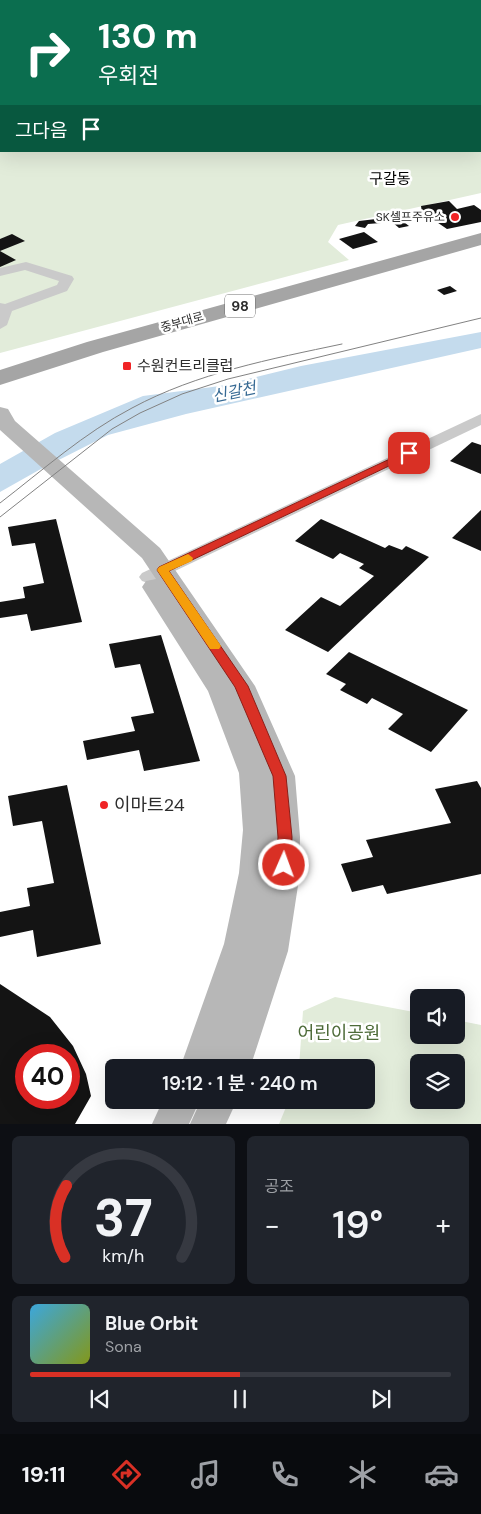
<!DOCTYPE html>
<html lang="ko">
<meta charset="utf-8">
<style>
body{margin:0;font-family:"DM Sans","Noto Sans KR",sans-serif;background:#20242c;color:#f1f3f6;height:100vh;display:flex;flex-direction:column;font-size:19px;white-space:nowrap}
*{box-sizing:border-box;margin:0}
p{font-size:16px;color:#9ea1a6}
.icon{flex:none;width:28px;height:28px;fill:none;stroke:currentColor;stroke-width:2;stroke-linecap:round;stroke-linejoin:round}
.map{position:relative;height:1124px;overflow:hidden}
.side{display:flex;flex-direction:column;gap:12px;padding:12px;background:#0d0f14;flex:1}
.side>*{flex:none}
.banner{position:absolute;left:0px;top:0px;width:481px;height:152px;box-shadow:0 5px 20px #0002;background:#0b6e4f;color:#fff;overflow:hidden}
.tools{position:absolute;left:410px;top:989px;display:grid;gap:10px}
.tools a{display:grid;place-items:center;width:55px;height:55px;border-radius:8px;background:#171b24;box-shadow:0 5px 20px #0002;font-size:25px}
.speed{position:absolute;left:15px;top:1044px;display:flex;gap:10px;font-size:25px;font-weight:700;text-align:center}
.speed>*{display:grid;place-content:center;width:65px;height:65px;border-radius:50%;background:#171b24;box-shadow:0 5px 20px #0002;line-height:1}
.speed .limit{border:8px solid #d22;background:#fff;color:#111}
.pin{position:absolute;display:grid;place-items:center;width:42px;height:42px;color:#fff;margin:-21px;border-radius:10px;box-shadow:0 2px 8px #0006}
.me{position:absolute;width:55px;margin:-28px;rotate:2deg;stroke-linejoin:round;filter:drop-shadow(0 0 4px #0008)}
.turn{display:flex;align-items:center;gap:18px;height:105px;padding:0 15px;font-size:22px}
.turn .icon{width:65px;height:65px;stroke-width:2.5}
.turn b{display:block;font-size:35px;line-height:42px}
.then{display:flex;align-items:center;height:48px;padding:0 15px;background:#0003;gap:10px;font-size:19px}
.big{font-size:38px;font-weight:600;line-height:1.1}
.side .card{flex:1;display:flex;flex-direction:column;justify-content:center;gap:8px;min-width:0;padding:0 18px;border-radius:8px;background:#20242c}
.side .dial{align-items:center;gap:0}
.dial svg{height:130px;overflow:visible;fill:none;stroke:#363941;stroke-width:7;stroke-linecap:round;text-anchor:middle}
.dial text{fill:#f1f3f6;stroke:none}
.song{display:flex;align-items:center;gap:15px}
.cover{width:60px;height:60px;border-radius:8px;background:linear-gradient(135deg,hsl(200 70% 55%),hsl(70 70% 35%))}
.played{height:5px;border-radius:2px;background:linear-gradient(90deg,#d93025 50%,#363941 50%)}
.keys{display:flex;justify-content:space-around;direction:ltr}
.heat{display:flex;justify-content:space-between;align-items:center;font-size:28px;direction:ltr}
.side .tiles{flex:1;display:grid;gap:12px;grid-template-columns:1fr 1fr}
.card:last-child{grid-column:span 2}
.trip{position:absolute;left:105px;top:1059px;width:270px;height:50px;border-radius:8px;background:#171b24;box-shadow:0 5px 20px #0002;font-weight:600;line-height:50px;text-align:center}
.dock{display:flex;height:80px;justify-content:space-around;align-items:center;background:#090b0e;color:#9ea1a6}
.dock .icon{width:35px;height:35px}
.dock .selected{color:#d93025}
.dock b{font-size:22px;color:#f1f3f6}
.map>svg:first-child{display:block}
.green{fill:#e2ecda;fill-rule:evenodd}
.water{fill:#c4dbed}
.building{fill:#141414;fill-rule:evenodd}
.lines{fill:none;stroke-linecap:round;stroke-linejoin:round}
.street{fill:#cacaca;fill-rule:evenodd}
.secondary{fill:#b7b7b7;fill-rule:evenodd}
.primary{fill:#a5a5a5;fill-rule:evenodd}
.tram{stroke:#828282;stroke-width:1}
.route{fill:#d93025;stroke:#8d1f18}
.slow{fill:#f59e0b}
.poi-dot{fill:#f02426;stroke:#fff;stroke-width:2}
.labels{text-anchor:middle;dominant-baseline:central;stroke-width:5;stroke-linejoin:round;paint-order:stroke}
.far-poi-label{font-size:12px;fill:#2d2d2d;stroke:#fff;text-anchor:end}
.far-street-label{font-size:12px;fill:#2d2d2d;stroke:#fff}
.shield{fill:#fff;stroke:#6c6c6c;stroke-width:1}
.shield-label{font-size:14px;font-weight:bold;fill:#2d2d2d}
.far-quarter-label{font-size:15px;fill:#000;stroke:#fff}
.poi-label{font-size:15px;fill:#2d2d2d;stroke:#fff;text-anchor:start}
.water-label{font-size:16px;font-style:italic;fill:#376a94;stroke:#fff}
.near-poi-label{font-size:18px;fill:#2d2d2d;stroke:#fff;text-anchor:start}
.near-park-label{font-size:18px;fill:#4d6b38;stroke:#fff}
</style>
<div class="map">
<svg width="481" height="1124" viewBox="0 0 481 1124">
<rect width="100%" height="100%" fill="#fff"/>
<g class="green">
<path d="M0 0H481V193L338 225 328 242 349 260 0 353ZM1 1H480V151H1Z"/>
<path d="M335 997 419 1013V1035H456V1020L481 1025V1124H279L289 1100H366V1068L299 1067 303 1011ZM419 1062H456V1100H419Z"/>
</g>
<polygon class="water" points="481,332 481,348 186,414 108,435 39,470 0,492 0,464 55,433 143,396 220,386 301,366"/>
<g class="building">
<polygon points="449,201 457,209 474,205 481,210 481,222 447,229 422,212 421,206"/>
<polygon points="376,219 381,223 368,224 365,228 355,226 359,221"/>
<polygon points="400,219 409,226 399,228 391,221"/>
<polygon points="364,232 378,242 353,249 339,239"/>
<polygon points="12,234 25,241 0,251 0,239"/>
<polygon points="0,251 16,260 0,267"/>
<polygon points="450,286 457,291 444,295 437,290"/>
<polygon points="472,442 481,445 481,474 450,461"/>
<polygon points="481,510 481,551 452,538"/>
<polygon points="56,519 82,622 31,631 27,614 0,618 0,602 25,598 23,587 44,583 35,543 12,546 8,527"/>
<polygon points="321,519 385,548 389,545 402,550 406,546 429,557 328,652 285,630 321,597 340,606 374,576 359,568 364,564 340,553 333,559 295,541"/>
<polygon points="161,635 200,761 144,771 139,750 87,760 83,741 135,731 131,717 154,713 140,664 115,668 109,644"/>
<polygon points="349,652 468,710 431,752 388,729 403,714 372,698 367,704 340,690 346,684 326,674"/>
<polygon points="477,781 481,788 481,874 387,894 383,885 352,892 341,864 373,857 366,840 451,823 435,789"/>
<polygon points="67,785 101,944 37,957 33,930 0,937 0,912 30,906 27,888 54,883 42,821 13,826 8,796"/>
<path d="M0 984 50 1017 73 1046 86 1074 91 1096 75 1124H0ZM26 1055H69V1098H26Z"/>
</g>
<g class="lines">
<g class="street">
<polygon points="26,262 72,276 74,279 67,291 12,311 7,325 0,329 0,303 5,304 57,285 59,281 25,270 0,276 0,268"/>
<polygon points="481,414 481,425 154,581 148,583 142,581 139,577 142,573"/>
</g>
<g class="secondary">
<polygon points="0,407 8,409 15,421 160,548 255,686 295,776 300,837 299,879 288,951 250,1068 180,1068 224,944 239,873 243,830 239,773 208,691 142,587 146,581 156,579 142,558 0,430"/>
<polygon points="163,1100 200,1100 189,1124 152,1124"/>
<polygon points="201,1100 237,1100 226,1124 190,1124"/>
</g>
<polygon class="primary" points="481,233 481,245 103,352 0,385 0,370 87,342"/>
<g class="tram">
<path d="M0 503C43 470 84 433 132 408 197 373 271 359 342 344"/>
<polyline points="0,517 112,429 140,413 182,394 228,379 481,318"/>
</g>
</g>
<polygon class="route" points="409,450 414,453 412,455 169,571 248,686 286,776 292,837 291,865 289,869 284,870 279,869 277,865 278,837 273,776 235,687 157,570 159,567"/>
<polygon class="slow" points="188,554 193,558 192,561 169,571 219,643 221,646 219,649 210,649 157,570 159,567"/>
<g class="poi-dot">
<circle cx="455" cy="217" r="5"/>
<rect x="122" y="361" width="10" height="10" rx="2.5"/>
<circle cx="104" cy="805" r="5"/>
</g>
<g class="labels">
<g class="far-poi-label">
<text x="445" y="217">SK셀프주유소</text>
</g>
<g class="far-street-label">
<text transform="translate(182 322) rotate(-16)">중부대로</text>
</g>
<rect class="shield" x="225" y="294.5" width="30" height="23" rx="4"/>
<g class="shield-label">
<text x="240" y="306">98</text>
</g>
<g class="far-quarter-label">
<text x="390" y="179">구갈동</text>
</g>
<g class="poi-label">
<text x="137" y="366">수원컨트리클럽</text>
</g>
<g class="water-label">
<text transform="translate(234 392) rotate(-12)">신갈천</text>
</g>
<g class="near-poi-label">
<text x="114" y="805">이마트24</text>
</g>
<g class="near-park-label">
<text x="339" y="1033">어린이공원</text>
</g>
</g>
</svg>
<div class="tools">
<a><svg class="icon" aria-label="sound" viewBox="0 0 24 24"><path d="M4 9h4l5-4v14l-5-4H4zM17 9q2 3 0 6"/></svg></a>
<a><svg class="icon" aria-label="layers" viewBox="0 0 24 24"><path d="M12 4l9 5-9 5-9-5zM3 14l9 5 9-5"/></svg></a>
</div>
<div class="speed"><div class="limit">40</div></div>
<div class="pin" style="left:409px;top:453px;background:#d93025"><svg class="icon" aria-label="arrive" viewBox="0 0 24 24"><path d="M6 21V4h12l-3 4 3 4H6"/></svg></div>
<svg class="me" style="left:284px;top:865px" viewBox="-20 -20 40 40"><circle r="17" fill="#d93025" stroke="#fff" stroke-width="3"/><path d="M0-11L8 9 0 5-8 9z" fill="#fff"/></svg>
<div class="trip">19:12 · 1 분 · 240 m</div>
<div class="banner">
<div class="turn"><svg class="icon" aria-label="right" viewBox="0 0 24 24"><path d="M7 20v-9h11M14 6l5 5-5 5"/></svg><div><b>130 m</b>우회전</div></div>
<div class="then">그다음<svg class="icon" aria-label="arrive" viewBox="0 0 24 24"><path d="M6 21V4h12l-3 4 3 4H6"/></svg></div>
</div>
</div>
<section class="side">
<div class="tiles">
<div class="card dial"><svg viewBox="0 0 100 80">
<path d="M14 69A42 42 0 1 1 86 69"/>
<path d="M14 69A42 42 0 0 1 15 25" stroke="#d93025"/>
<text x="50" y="56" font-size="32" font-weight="700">37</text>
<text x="50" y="72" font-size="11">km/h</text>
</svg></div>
<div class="card"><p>공조</p>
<div class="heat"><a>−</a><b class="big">19°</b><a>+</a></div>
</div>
<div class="card">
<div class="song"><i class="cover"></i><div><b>Blue Orbit</b><p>Sona</p></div></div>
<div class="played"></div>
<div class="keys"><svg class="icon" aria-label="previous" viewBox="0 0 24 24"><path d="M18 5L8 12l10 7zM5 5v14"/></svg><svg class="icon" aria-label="pause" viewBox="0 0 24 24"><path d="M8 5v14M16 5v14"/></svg><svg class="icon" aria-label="next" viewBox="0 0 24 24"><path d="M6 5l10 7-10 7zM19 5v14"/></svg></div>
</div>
</div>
</section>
<nav class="dock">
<b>19:11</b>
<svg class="icon selected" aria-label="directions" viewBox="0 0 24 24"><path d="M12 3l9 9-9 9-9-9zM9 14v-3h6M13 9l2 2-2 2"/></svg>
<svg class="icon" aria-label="music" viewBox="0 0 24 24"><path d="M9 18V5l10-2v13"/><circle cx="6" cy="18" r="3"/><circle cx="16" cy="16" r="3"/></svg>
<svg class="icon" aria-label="phone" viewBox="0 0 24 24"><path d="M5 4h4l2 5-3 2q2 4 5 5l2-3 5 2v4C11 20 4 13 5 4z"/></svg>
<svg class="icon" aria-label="climate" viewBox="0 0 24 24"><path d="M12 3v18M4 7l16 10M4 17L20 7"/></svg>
<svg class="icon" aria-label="car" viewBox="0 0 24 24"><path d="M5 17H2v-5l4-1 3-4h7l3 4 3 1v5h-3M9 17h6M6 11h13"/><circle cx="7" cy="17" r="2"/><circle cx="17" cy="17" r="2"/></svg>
</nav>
